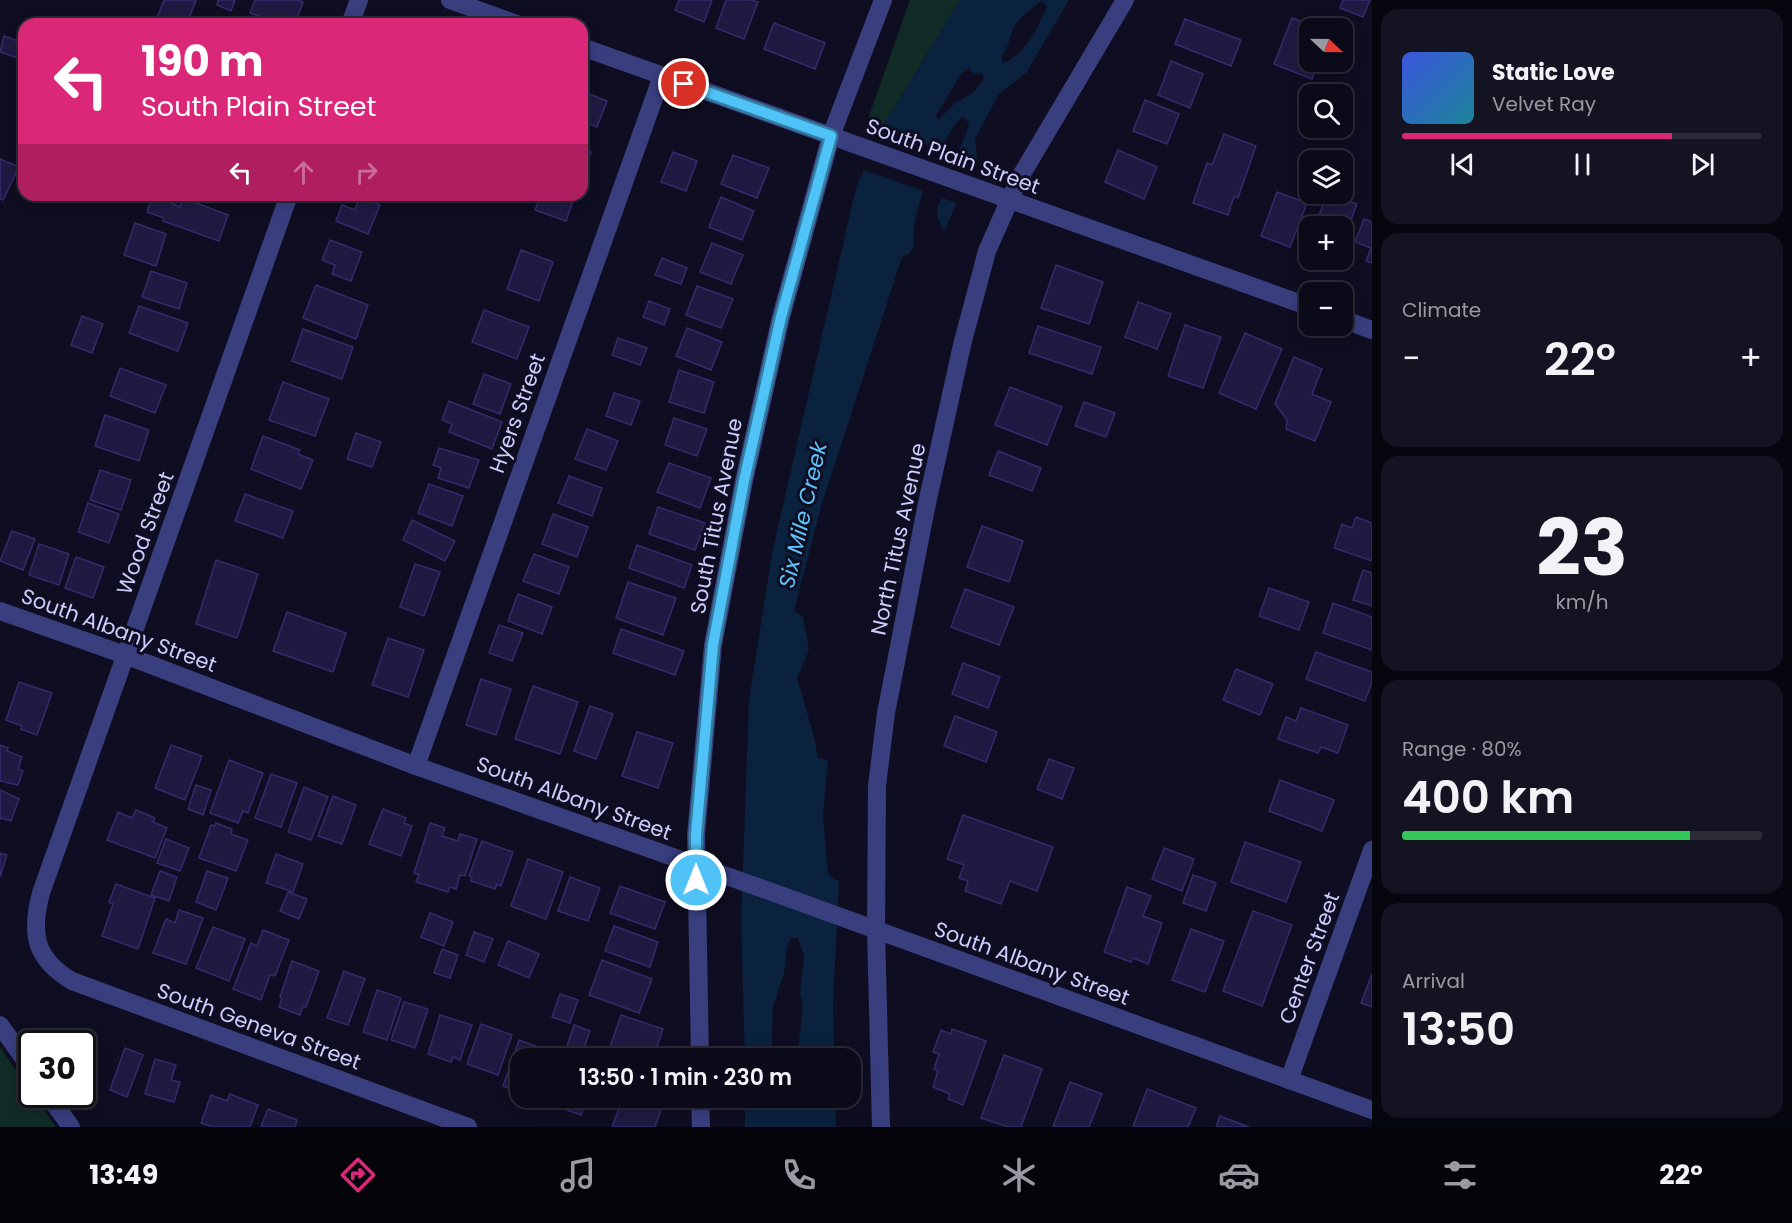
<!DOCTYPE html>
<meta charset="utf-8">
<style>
body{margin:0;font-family:Poppins,sans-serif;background:#141322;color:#f1f3f6;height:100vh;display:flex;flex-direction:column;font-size:22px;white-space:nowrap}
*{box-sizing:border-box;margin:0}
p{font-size:20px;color:#9a9aa2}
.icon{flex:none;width:33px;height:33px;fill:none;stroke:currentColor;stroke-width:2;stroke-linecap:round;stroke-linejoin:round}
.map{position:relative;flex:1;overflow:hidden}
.sheet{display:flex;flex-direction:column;gap:9px;padding:9px;background:#06060e;width:420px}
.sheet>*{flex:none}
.top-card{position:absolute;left:18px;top:18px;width:570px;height:183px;border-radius:18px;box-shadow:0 3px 15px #0003,0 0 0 2px #2b2b38;background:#db2777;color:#fff;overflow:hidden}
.needle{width:39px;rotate:112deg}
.fabs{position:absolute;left:1299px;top:18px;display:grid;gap:12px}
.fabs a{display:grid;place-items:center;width:54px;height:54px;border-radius:12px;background:#0b0a19;box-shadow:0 3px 15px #0003,0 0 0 2px #2b2b38;font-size:30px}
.speed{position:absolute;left:18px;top:1030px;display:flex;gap:12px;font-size:30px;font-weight:700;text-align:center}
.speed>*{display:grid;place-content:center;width:78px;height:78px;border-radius:50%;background:#0b0a19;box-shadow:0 3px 15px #0003,0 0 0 2px #2b2b38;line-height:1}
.speed .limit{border:3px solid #111;border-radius:9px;background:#fff;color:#111}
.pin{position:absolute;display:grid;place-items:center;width:51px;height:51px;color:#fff;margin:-26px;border:3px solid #fff;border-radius:50%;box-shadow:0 2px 6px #0007}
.me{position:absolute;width:66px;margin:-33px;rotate:0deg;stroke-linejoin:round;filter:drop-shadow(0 0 4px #0008)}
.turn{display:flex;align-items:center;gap:21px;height:126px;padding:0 24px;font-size:27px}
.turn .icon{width:78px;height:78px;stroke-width:2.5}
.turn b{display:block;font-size:42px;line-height:51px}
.lanes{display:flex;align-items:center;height:57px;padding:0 24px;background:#0003;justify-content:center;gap:30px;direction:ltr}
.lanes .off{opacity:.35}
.big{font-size:45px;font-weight:600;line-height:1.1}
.sheet .tile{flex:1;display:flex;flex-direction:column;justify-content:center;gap:9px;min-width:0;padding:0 21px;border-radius:18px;background:#141322}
.sheet .dial{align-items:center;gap:0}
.dial b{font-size:78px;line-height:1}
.song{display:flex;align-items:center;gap:18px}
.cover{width:72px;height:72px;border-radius:9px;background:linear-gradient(135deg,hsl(230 70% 55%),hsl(190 70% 35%))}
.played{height:6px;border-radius:3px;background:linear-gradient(90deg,#db2777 75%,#2b2b38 75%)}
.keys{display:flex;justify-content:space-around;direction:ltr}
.heat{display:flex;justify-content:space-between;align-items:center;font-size:33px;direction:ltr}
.charge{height:9px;border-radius:4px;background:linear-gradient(90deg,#34c759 80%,#2b2b38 0)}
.trip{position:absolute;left:510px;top:1048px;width:351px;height:60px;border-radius:18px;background:#0b0a19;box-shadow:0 3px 15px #0003,0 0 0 2px #2b2b38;font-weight:600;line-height:60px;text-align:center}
.tabs{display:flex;height:96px;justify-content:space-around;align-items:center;background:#04040a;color:#9a9aa2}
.tabs .icon{width:42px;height:42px}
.tabs .active{color:#db2777}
.tabs b{font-size:27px;color:#f1f3f6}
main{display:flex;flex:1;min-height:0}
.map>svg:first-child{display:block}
.green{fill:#112b27}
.water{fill:#0a223d;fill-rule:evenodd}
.pier{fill:#0f0d21}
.building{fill:#1e1a41;stroke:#322c6d;stroke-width:1.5}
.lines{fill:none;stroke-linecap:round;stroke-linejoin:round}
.minor{stroke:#393e7f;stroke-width:18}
.route-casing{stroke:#337fa1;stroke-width:15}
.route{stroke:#4fc3f7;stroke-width:10}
.labels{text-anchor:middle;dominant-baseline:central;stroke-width:6;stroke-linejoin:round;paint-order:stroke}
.street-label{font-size:21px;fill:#cecefe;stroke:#0f0d21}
.water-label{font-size:22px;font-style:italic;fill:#5ec4fc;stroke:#0f0d21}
</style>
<main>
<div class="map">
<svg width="1372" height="1127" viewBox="0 0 1372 1127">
<rect width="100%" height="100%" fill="#0f0d21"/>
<g class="green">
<polygon points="910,0 960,0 883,126 868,119"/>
<polygon points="0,1047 31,1092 32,1095 34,1095 56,1127 0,1127"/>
</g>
<g class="water">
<path d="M960 0H1069L1026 73 999 94 975 139 977 158 944 231 938 219 937 209 969 125 966 119 962 117C942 134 908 219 914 245L910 253 902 257 821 507 794 611 803 617 809 650 797 678 813 733 818 758 828 760 823 815 828 874 839 882 833 1007 834 1059H797L803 1006 800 993 804 956 798 938H791L787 947 784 973 773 1007 771 1059H745L741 922 749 700 772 553 856 188 883 126ZM1041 1 1047 6C1038 26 1026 55 1003 63L1001 57C1010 46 1009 36 1015 25 1022 16 1032 8 1041 1ZM969 68 974 74 982 73 984 78 974 92 955 103 938 120 936 116 961 74Z"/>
<polygon points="745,1098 785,1098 793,1103 795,1098 835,1098 836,1127 745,1127"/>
</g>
<g class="pier">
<polygon points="879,127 944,151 926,192 861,169"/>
<polygon points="956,155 978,163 960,204 939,197"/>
</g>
<g class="building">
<polygon points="164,0 196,0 187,24 174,24 157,18"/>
<polygon points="218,0 235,0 231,11 217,5"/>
<polygon points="255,0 298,0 303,2 295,24 282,24 250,13"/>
<polygon points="679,0 712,0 704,22 675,10"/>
<polygon points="726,0 751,0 758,2 744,39 716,28"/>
<polygon points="1343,0 1370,0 1363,17 1340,8"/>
<polygon points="1292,18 1320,28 1310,28 1310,62 1318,62 1312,79 1274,64"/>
<polygon points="1185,19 1241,40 1231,66 1175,44"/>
<polygon points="774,23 825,43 815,69 764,49"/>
<polygon points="4,36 24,43 24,60 0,52"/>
<polygon points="1171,61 1203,74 1190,108 1158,95"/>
<polygon points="582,91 607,101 597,127 582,121"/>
<polygon points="1145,100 1179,114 1167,144 1133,131"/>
<polygon points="1224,134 1256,146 1238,198 1234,196 1228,215 1193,203 1207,163 1212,165"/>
<polygon points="582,149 591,152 582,177"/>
<polygon points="1118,150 1157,167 1144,199 1105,182"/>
<polygon points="673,152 697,161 686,191 661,182"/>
<polygon points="733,155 769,168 757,198 721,184"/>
<polygon points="0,159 19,167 3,200 0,199"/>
<polygon points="1277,192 1307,203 1290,247 1261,236"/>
<polygon points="1327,194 1357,204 1342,243 1342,226 1315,226"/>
<polygon points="153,195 165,195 173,198 171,203 180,207 183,198 228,215 219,241 163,221 164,218 147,212"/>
<polygon points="541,195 575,195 566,221 535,210"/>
<polygon points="360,197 380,205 368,234 336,221 342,205 355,210"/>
<polygon points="721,197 754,211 742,240 709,227"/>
<polygon points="1364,219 1372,222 1372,263 1366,261 1371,248 1355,242"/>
<polygon points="135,223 166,234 156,266 124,255"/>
<polygon points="330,240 362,252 351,281 332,274 335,265 322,260"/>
<polygon points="712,243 743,255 731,284 700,272"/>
<polygon points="521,250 553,262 539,301 507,289"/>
<polygon points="662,258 687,268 681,284 655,275"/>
<polygon points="1056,265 1103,282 1089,324 1041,308"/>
<polygon points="151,271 187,283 179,309 142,297"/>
<polygon points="316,285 368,305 356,339 303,318"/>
<polygon points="697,286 733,299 721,328 686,315"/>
<polygon points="649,301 670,309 664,325 643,317"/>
<polygon points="1138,302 1171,314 1157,349 1125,337"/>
<polygon points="139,306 188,323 178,351 129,333"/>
<polygon points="484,310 529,327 517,359 472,342"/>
<polygon points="82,316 103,324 92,353 71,345"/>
<polygon points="1185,325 1221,337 1203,388 1168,376"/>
<polygon points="1038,326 1101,347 1092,374 1029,353"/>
<polygon points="687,328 722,342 711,370 676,356"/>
<polygon points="303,329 353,347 342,379 292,361"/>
<polygon points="1245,333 1282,349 1256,409 1219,393"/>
<polygon points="618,338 647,348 640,365 612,355"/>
<polygon points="1294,357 1322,369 1312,394 1331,402 1315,441 1286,429 1287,420 1275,404"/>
<polygon points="120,368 166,385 155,413 110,396"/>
<polygon points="679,370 714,382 704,413 669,402"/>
<polygon points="484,374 511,384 500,414 473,404"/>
<polygon points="283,382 329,399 315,436 269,420"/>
<polygon points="1010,387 1062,407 1047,445 995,425"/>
<polygon points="614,393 640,401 631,425 606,416"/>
<polygon points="449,401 502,422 492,449 449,432 452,424 442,420"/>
<polygon points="1084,402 1115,413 1106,437 1075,426"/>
<polygon points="105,415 149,430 139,461 95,446"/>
<polygon points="674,418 707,429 697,456 665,445"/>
<polygon points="587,429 618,441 606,470 575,459"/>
<polygon points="356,433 381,442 372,467 347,459"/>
<polygon points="263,436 300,450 298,454 313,460 301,489 251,469"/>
<polygon points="439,448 479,460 469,488 438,478 441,468 433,465"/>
<polygon points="998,451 1041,468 1032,491 989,475"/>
<polygon points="669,463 711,478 700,508 657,492"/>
<polygon points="100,470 131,480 121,510 90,500"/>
<polygon points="569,476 602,488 592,516 558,503"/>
<polygon points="429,484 463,496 452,526 418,513"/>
<polygon points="245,494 293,511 283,538 235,521"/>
<polygon points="88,503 119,514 109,543 78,532"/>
<polygon points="658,507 705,523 695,550 649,534"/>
<polygon points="553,514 588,527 577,557 542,544"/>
<polygon points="1356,517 1372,523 1372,561 1334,548 1342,524 1352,528"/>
<polygon points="412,520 455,541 445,561 403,540"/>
<polygon points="982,526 1023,541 1009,582 967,567"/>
<polygon points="12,531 35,539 23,570 0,561"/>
<polygon points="39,544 69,554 59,585 29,575"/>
<polygon points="637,545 692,565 684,588 629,568"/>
<polygon points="534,554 569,567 559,594 523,581"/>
<polygon points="76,557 104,567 93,598 65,588"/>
<polygon points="216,560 258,574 237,638 196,624"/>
<polygon points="415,564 440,572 424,616 400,607"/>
<polygon points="1363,570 1372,573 1372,606 1353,600"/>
<polygon points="628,582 676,598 663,635 616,618"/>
<polygon points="1269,588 1309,602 1299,630 1259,616"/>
<polygon points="965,589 1014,607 999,645 951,627"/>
<polygon points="518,594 552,607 542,634 508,621"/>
<polygon points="1333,603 1372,617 1372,650 1323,633"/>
<polygon points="287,612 346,633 333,672 273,651"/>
<polygon points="499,625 523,633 512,661 489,653"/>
<polygon points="621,629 684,651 675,675 613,653"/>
<polygon points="388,638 424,650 408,697 372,685"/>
<polygon points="1316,652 1372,672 1372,682 1365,701 1306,679"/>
<polygon points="963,663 1000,677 988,708 952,694"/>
<polygon points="1236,669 1273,684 1260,715 1223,700"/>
<polygon points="481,679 511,689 496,735 466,725"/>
<polygon points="19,682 52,693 37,735 21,729 22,726 6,720"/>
<polygon points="533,686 578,702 560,754 515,739"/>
<polygon points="590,706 613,714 596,759 574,751"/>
<polygon points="1301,708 1348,725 1338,753 1321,747 1318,753 1278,739 1286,717 1296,721"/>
<polygon points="955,716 997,732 986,762 944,746"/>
<polygon points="637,732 673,743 658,788 622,776"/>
<polygon points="0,745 8,748 7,751 22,757 18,769 23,771 18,785 0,781"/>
<polygon points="171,745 202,756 185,800 155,788"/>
<polygon points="1049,759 1074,768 1062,799 1037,789"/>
<polygon points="229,760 263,773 248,813 243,811 238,823 210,813"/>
<polygon points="271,774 297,783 281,827 255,818"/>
<polygon points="1280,780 1334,800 1322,831 1269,811"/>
<polygon points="196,785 211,790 203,815 188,809"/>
<polygon points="304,787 328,797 311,840 288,832"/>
<polygon points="0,790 19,799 11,821 1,818 0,820"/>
<polygon points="333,796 356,805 342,844 318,836"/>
<polygon points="383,809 406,818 404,823 412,826 401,856 369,844"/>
<polygon points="136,810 155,818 153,822 167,828 155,858 107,840 118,812 132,818"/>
<polygon points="963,815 1053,847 1037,891 1010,881 1001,904 965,891 968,881 959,878 964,865 947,859"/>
<polygon points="216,823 232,829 231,834 248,840 236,871 199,858 211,825 215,826"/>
<polygon points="430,823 445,828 442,836 458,841 460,834 477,839 465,876 460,875 456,889 450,887 448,892 416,882 419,875 414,873"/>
<polygon points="166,839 189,848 180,871 157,863"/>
<polygon points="482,841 513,852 501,886 497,884 495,889 471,881 472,877 469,876"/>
<polygon points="1245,842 1301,862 1286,902 1231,882"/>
<polygon points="1164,848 1194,859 1182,891 1152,879"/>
<polygon points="0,853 7,855 0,877"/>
<polygon points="276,854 303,864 293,892 266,883"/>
<polygon points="528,859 563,872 546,919 511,906"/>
<polygon points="160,871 177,877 169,901 151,895"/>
<polygon points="207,871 228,878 216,910 196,902"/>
<polygon points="1193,875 1216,883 1206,911 1183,903"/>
<polygon points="570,877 600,888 588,921 558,911"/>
<polygon points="116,884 155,898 138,949 102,936 113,904 109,902"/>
<polygon points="620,886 665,902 655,929 610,913"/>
<polygon points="1127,887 1151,896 1143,916 1162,923 1148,964 1133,958 1131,962 1104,952"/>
<polygon points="288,892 307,899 299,919 280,911"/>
<polygon points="179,910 203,918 186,964 153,953 166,919 175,923"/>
<polygon points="1253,911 1292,925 1262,1006 1223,991"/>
<polygon points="430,913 453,922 444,946 421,937"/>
<polygon points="614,926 658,942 650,967 605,951"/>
<polygon points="213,927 245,939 229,981 196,968"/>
<polygon points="1191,929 1224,941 1205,992 1172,980"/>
<polygon points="263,930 289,940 275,976 270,975 261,1000 233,989 251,943 257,946"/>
<polygon points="474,932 493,939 484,962 466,955"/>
<polygon points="508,941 539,954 529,978 498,965"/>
<polygon points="442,949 458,955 450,978 434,973"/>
<polygon points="602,960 652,979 639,1013 589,995"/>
<polygon points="292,961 319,971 306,1007 303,1006 300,1015 279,1007 282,998 280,997"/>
<polygon points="344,971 365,979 348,1025 327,1018"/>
<polygon points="1372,974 1372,1007 1361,1003"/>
<polygon points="377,990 401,998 387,1040 363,1032"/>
<polygon points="560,994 578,1000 570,1023 552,1017"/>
<polygon points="404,1002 428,1009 415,1048 391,1040"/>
<polygon points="440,1015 472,1025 460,1060 453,1057 451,1062 428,1054"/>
<polygon points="621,1015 663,1029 653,1059 644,1059 610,1047"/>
<polygon points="481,1024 512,1035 498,1075 467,1064"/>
<polygon points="574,1025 590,1031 583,1051 567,1046"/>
<polygon points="952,1029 986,1041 963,1105 948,1099 950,1094 933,1087 938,1071 934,1069 939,1054 933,1052 941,1030 951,1034"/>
<polygon points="519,1040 552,1052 550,1059 520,1059 520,1092 503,1086"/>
<polygon points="125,1048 143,1055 127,1097 110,1090"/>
<polygon points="1004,1055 1042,1069 1021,1127 1008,1127 981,1118"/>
<polygon points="155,1059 176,1065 171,1080 180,1082 174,1102 145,1094"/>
<polygon points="1070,1082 1102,1094 1089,1127 1053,1127"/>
<polygon points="1147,1089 1196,1108 1188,1127 1133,1127"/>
<polygon points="230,1094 258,1105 250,1127 213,1127 201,1123 211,1095 227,1101"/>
<polygon points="552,1098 587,1098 581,1115 550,1104"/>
<polygon points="623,1098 639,1098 662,1107 655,1127 612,1127"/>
<polygon points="268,1109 297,1120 295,1127 261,1127"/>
<polygon points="1220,1116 1249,1127 1216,1127"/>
</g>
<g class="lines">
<g class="minor">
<polyline points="450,0 517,24"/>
<polyline points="350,24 359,0"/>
<polyline points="582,47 1310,307"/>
<path d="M289 195 41 893C30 934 35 959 72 981L468 1127"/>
<polyline points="1342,319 1372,330"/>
<polyline points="0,611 125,655 416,766 783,896 1372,1110"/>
<polyline points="416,766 662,76"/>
<polyline points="0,1025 32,1070"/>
<polyline points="700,1059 696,835 713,645 744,481 781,317 831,136 883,0"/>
<polyline points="1289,1080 1372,850"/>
<polyline points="48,1095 71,1127"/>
<polyline points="700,1098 701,1127"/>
<polyline points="881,1127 876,930 877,786 886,713 926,508 962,345 987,251 1019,179 1125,0"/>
</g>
</g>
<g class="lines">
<defs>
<polyline id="route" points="684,84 831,136 781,317 744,481 713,645 696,835 696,880"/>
</defs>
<use href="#route" class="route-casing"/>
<use href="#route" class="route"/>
</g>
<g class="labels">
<g class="street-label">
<text transform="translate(953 156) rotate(20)">South Plain Street</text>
<text transform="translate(517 413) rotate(-70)">Hyers Street</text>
<text transform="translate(716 516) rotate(-79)">South Titus Avenue</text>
<text transform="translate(145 533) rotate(-70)">Wood Street</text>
<text transform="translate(898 539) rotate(-78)">North Titus Avenue</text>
<text transform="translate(119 630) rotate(20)">South Albany Street</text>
<text transform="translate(574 798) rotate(20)">South Albany Street</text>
<text transform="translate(1309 958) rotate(-70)">Center Street</text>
<text transform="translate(1032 963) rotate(20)">South Albany Street</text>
<text transform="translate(259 1026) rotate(20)">South Geneva Street</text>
</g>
<g class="water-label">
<text transform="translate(803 515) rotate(-77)">Six Mile Creek</text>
</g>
</g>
</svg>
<div class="fabs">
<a><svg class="needle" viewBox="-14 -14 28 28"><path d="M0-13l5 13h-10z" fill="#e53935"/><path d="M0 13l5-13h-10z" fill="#9a9aa2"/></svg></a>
<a><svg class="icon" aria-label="search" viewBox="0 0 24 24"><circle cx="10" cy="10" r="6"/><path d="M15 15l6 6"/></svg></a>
<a><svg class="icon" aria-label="layers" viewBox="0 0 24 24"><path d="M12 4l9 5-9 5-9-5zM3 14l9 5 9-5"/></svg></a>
<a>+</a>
<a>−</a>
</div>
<div class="speed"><div class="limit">30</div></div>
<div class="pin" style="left:684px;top:84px;background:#d93025"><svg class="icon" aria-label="arrive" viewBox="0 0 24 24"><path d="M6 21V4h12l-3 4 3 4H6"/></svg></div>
<svg class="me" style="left:696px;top:880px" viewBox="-20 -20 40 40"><circle r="17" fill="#4fc3f7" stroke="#fff" stroke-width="3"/><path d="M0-11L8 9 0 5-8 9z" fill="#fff"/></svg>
<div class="trip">13:50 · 1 min · 230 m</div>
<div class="top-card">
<div class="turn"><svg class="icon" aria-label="left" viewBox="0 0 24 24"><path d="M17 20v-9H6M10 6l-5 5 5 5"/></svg><div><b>190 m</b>South Plain Street</div></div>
<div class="lanes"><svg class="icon" aria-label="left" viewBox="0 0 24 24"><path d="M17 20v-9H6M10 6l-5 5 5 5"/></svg><svg class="icon off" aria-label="ahead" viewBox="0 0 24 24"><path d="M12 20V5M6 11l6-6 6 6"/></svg><svg class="icon off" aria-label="right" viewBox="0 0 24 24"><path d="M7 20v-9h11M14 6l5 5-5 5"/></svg></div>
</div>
</div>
<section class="sheet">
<div class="tile">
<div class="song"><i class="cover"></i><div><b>Static Love</b><p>Velvet Ray</p></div></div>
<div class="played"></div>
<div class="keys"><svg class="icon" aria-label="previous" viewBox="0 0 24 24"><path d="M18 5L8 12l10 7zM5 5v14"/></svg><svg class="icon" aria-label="pause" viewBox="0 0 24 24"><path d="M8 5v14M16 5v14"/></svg><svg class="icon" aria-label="next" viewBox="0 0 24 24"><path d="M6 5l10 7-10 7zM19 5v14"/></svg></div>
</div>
<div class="tile"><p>Climate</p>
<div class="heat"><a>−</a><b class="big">22°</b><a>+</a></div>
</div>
<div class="tile dial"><b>23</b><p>km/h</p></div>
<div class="tile"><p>Range · 80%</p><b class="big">400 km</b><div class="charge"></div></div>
<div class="tile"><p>Arrival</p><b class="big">13:50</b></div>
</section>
</main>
<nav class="tabs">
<b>13:49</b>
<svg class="icon active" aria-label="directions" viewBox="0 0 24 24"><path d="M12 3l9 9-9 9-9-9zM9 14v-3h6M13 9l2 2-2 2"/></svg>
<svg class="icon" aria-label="music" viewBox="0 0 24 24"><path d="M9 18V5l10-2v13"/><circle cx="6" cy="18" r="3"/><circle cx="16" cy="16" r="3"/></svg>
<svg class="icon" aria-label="phone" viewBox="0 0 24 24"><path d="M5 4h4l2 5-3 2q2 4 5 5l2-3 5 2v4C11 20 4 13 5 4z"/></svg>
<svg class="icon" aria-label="climate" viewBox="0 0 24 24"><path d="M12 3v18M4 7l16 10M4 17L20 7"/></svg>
<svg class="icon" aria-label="car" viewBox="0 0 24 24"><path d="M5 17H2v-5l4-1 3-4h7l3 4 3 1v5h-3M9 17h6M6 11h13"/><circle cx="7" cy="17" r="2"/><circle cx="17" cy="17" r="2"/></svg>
<svg class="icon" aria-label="filters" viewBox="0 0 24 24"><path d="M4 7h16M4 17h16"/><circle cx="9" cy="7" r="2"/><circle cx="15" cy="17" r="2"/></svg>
<b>22°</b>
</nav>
